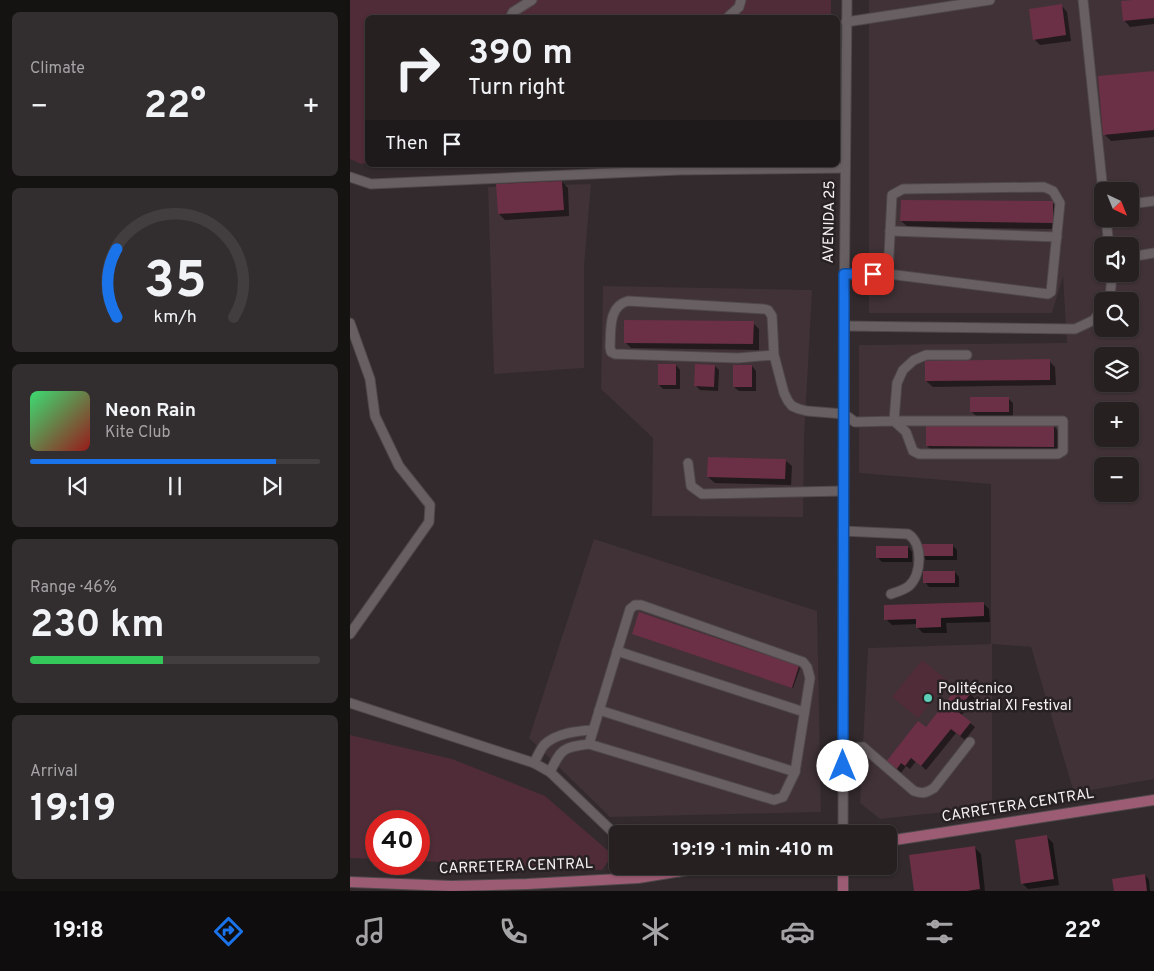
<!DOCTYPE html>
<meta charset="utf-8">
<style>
body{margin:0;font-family:Overpass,sans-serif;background:#322d2e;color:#f1f3f6;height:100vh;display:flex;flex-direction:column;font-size:19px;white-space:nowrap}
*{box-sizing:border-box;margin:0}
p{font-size:16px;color:#a4a3a5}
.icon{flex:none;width:28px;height:28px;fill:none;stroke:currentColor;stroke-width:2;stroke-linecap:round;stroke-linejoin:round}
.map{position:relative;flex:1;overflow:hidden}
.details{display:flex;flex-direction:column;gap:12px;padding:12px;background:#151212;width:350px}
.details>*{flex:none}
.hud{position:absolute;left:15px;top:15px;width:475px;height:152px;border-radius:8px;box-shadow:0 1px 4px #0004,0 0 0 1px #423e3f;background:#262021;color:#f1f3f6;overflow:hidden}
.needle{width:32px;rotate:137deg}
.tools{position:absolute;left:744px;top:182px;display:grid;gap:10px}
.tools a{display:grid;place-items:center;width:45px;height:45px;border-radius:8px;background:#262021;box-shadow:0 1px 4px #0004,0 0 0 1px #423e3f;font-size:25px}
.speed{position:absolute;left:15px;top:810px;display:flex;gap:10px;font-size:25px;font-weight:700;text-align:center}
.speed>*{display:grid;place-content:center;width:65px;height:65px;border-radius:50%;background:#262021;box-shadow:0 1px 4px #0004,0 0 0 1px #423e3f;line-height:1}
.speed .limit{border:8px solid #d22;background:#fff;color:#111}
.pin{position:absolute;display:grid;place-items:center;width:42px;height:42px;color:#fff;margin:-21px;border-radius:10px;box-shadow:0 2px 8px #0006}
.me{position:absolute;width:55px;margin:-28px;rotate:0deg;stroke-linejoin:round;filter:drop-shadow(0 0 4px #0008)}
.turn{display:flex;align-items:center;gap:18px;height:105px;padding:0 20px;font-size:22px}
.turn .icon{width:65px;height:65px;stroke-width:2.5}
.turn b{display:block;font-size:35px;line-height:42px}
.then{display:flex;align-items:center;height:48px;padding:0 20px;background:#0003;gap:10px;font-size:19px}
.big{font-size:38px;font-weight:700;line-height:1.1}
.details .widget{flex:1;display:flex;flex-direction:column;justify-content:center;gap:8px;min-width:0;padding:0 18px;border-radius:8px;background:#322d2e}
.details .dial{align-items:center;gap:0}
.dial svg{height:130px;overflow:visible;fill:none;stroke:#423e3f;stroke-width:7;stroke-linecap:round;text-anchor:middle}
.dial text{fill:#f1f3f6;stroke:none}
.song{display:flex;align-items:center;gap:15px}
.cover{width:60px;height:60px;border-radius:8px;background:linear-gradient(135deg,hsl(140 70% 55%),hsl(0 70% 35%))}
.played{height:5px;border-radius:2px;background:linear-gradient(90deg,#1a73e8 85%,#423e3f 85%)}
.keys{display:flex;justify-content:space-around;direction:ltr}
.heat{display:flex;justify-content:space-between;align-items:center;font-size:28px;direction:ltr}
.charge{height:8px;border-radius:4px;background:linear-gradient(90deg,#34c759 46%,#423e3f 0)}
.trip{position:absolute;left:259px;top:825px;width:288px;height:50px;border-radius:8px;background:#262021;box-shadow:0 1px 4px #0004,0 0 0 1px #423e3f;font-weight:700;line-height:50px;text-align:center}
.menu{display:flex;height:80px;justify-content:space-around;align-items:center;background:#0f0d0d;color:#a4a3a5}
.menu .icon{width:35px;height:35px}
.menu .current{color:#1a73e8}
.menu b{font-size:22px;color:#f1f3f6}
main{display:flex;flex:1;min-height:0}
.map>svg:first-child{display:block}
.built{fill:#403236;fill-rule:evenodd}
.green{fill:#502c38}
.shadow{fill:#0007}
.building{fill:#6b3045}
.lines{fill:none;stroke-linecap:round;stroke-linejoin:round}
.minor-casing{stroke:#4f484a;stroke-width:11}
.major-casing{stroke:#4f484a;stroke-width:12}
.minor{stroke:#685f62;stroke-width:9}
.major{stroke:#9c5c73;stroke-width:10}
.route-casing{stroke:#114b97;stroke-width:12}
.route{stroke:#1a73e8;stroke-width:9}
.poi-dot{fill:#5dceb8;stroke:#282123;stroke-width:2}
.labels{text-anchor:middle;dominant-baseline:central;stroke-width:5;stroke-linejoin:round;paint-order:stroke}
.street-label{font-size:15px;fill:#f5f0f1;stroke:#282123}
.poi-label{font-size:15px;fill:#f5f0f1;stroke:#282123;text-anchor:start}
</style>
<main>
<section class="details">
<div class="widget"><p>Climate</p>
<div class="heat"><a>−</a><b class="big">22°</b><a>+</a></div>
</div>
<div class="widget dial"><svg viewBox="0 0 100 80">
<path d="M14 69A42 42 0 1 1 86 69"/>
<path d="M14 69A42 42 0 0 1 14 27" stroke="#1a73e8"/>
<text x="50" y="56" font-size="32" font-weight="700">35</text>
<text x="50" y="72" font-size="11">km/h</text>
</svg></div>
<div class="widget">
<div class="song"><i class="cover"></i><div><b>Neon Rain</b><p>Kite Club</p></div></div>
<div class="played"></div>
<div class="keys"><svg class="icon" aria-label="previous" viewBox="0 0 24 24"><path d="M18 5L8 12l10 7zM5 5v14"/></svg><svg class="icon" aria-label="pause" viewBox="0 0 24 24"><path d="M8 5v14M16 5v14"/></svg><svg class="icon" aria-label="next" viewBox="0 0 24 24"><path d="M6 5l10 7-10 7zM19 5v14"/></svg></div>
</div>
<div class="widget"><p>Range · 46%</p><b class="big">230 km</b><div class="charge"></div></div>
<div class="widget"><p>Arrival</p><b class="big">19:19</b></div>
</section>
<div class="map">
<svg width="804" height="891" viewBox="0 0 804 891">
<rect width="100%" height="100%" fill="#322a2c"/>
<g class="built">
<path d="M519 0H804V779L724 793 681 647 642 644V807L530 819 510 803 518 648 641 644V484L509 473V345L717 343 713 276 702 313H519ZM752 191H780V219H752ZM752 246H780V274H752ZM752 301H780V329H752ZM752 356H780V384H752ZM752 411H780V439H752ZM752 466H780V494H752Z"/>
<polygon points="241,184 234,266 234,368 144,374 138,187"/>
<polygon points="253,286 462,290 454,439 453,517 302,516 303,438 251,389"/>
<polygon points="244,539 467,611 471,812 260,817 179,738"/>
</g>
<g class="green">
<polygon points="0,0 481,0 481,17 18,18 18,163 11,164 0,159"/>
<polygon points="572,660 598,681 568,718 542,697"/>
<polygon points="0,735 102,759 195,796 263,855 252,870 69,861 69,821 26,821 26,859 0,858"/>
</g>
<g class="shadow">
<polygon points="796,0 804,0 804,24 780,27 774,20"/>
<polygon points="711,5 717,12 721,41 690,45 684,39"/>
<polygon points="804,72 804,137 761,141 755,135"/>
<polygon points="212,182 218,188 219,216 155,220 149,214"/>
<polygon points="702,202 709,209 708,229 558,227 551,221"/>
<polygon points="403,323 409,329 409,350 281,348 275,342"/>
<polygon points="699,361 705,367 706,385 583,387 576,381"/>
<polygon points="326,365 330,370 330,389 313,389 309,385"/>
<polygon points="365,366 369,370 368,391 350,390 346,386"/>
<polygon points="402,366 406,371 406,391 389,391 384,387"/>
<polygon points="658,398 663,403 663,416 626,416 621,411"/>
<polygon points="704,426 710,433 710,452 583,452 577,446"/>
<polygon points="435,460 442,466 441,485 365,483 358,477"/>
<polygon points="602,545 607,550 607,560 576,560 572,555"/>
<polygon points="558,547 562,552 562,562 532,562 527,557"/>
<polygon points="605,572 609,577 609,587 579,587 575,582"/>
<polygon points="633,603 639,609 640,622 596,623 597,633 573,633 567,627 567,624 542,625 536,619"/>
<polygon points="290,614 449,667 450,668 443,688 284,634"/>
<polygon points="610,686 625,698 611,716 625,727 615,740 606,733 576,770 566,761 560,769 556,766 551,773 542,766 576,728"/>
<polygon points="697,837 703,843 709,885 678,889 672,883"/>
<polygon points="624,847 631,854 635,891 565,891"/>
<polygon points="795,875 799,880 800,891 765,891"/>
</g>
<g class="building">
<polygon points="783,0 804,0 804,18 773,21 771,1"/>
<polygon points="712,4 716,35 683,40 679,9"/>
<polygon points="804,71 804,130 753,135 748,76"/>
<polygon points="212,181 214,210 148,214 146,184"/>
<polygon points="551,200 703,201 703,223 550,221"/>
<polygon points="274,320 404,321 403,344 274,343"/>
<polygon points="700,359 700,380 575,381 575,361"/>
<rect x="308" y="364" width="18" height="21"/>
<polygon points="345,364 365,365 364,387 344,386"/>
<rect x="383" y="365" width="19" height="22"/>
<rect x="620" y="397" width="39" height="15"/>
<polygon points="576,425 704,425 704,447 576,446"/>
<polygon points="358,457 436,459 435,479 357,477"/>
<rect x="571" y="544" width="32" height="12"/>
<rect x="526" y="546" width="32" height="12"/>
<rect x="573" y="571" width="32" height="12"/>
<polygon points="634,602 634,616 591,618 591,627 566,628 566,619 534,620 534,605"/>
<polygon points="289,612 449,666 442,688 282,634"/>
<polygon points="610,684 621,693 607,711 621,722 610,736 601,729 571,766 561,758 555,766 551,763 546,770 536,762 568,721 576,727"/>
<polygon points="697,835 704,879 671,884 665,840"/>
<polygon points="625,846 630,889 617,891 564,891 559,855"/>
<polygon points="795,874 797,891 764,891 762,879"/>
</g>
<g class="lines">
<defs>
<g id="minor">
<polyline points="733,0 753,191"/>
<polyline points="160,18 163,12 182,0"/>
<polyline points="377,18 389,7 391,0"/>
<polyline points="496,22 640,0"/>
<polyline points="0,177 21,184 329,170 495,168"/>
<polyline points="780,204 804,201"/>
<polyline points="756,219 759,246"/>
<polyline points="540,231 707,237"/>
<polyline points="780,257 804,253"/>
<polyline points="494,275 538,274 698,294 701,292 710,203 703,191 694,187 553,189 542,195 538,274"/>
<polyline points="758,301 760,298 762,274"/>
<polyline points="0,323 20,379 25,416 49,466 80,505 79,522 0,634"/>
<polyline points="494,326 725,329 744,320 752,308"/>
<path d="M424 355 388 358 265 354 261 352 260 347C261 331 258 306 278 301L414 309 418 310 422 316 424 355 434 393 438 401 442 406 449 409 457 411 494 414 505 422 544 421 556 432 563 451 569 454H708L713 451V421H544L547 383 553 370 564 360 576 355H617"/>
<polyline points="338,463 341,486 352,494 493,491"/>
<path d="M493 531 558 534C573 543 572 574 559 586 554 590 547 592 541 594"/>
<polyline points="267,651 454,712"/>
<polyline points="0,703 184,763 200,772 268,837"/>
<polyline points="249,710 445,772"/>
<path d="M493 748 513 747 564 791C573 794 576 793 584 788L620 742"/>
<path d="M184 763C187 757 190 750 194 745 206 733 227 731 243 730"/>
<path d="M200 772C211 749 213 747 239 744L424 800 433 797 445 772 460 678 457 667 453 662 291 605H285L280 609 239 744"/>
<polyline points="493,834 494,326 497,0"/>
<polyline points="287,866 288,878"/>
<polyline points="313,866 329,872"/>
</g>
<g id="major">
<polyline points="538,841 804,800"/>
<polyline points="493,866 493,891"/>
<polyline points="0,882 102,886 177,884 288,878 362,866"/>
</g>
</defs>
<use href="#minor" class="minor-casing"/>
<use href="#major" class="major-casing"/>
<use href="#minor" class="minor"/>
<use href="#major" class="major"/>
</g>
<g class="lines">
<defs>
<polyline id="route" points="493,766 494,274 523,274"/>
</defs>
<use href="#route" class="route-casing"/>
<use href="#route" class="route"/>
</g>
<circle class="poi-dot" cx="578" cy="698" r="5"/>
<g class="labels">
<g class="street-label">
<text transform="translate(480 222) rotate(-89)">AVENIDA 25</text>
<text transform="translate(668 806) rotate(-9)">CARRETERA CENTRAL</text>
<text transform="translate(166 867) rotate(-2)">CARRETERA CENTRAL</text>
</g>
<g class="poi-label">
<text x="588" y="689">Politécnico<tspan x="588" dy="17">Industrial XI Festival</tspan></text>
</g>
</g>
</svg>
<div class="tools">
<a><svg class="needle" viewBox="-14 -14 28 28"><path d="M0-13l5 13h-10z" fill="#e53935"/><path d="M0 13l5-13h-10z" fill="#a4a3a5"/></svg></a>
<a><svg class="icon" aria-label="sound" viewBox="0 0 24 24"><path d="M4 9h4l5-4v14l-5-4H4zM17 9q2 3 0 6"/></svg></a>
<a><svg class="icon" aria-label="search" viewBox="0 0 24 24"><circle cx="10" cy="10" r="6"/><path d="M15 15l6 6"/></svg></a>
<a><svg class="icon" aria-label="layers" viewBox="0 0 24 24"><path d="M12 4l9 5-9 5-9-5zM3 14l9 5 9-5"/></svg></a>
<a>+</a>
<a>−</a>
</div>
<div class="speed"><div class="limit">40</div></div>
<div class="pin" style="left:523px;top:274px;background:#d93025"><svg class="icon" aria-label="arrive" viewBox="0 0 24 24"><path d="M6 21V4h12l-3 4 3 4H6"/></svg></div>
<svg class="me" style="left:493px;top:766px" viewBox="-20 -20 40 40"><circle r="19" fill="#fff"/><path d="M0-13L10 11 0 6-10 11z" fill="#1a73e8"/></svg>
<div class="trip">19:19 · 1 min · 410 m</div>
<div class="hud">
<div class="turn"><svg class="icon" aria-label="right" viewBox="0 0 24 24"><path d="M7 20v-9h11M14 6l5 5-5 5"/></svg><div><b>390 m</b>Turn right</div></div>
<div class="then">Then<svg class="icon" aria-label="arrive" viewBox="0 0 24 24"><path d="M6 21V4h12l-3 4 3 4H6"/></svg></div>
</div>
</div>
</main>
<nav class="menu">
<b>19:18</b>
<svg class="icon current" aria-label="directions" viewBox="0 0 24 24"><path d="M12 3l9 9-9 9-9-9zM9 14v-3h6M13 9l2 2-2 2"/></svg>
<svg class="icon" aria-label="music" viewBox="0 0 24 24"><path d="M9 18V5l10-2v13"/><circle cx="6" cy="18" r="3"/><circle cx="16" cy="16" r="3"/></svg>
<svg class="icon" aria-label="phone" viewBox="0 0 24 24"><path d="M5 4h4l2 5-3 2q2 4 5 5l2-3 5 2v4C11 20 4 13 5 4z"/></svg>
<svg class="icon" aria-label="climate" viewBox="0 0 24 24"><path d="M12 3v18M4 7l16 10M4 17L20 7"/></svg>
<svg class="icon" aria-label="car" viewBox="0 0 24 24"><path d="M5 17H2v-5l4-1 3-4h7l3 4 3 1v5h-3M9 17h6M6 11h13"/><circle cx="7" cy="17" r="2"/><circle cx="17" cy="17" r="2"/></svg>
<svg class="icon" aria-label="filters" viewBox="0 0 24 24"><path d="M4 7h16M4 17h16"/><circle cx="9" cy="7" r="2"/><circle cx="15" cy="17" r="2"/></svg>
<b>22°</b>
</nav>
